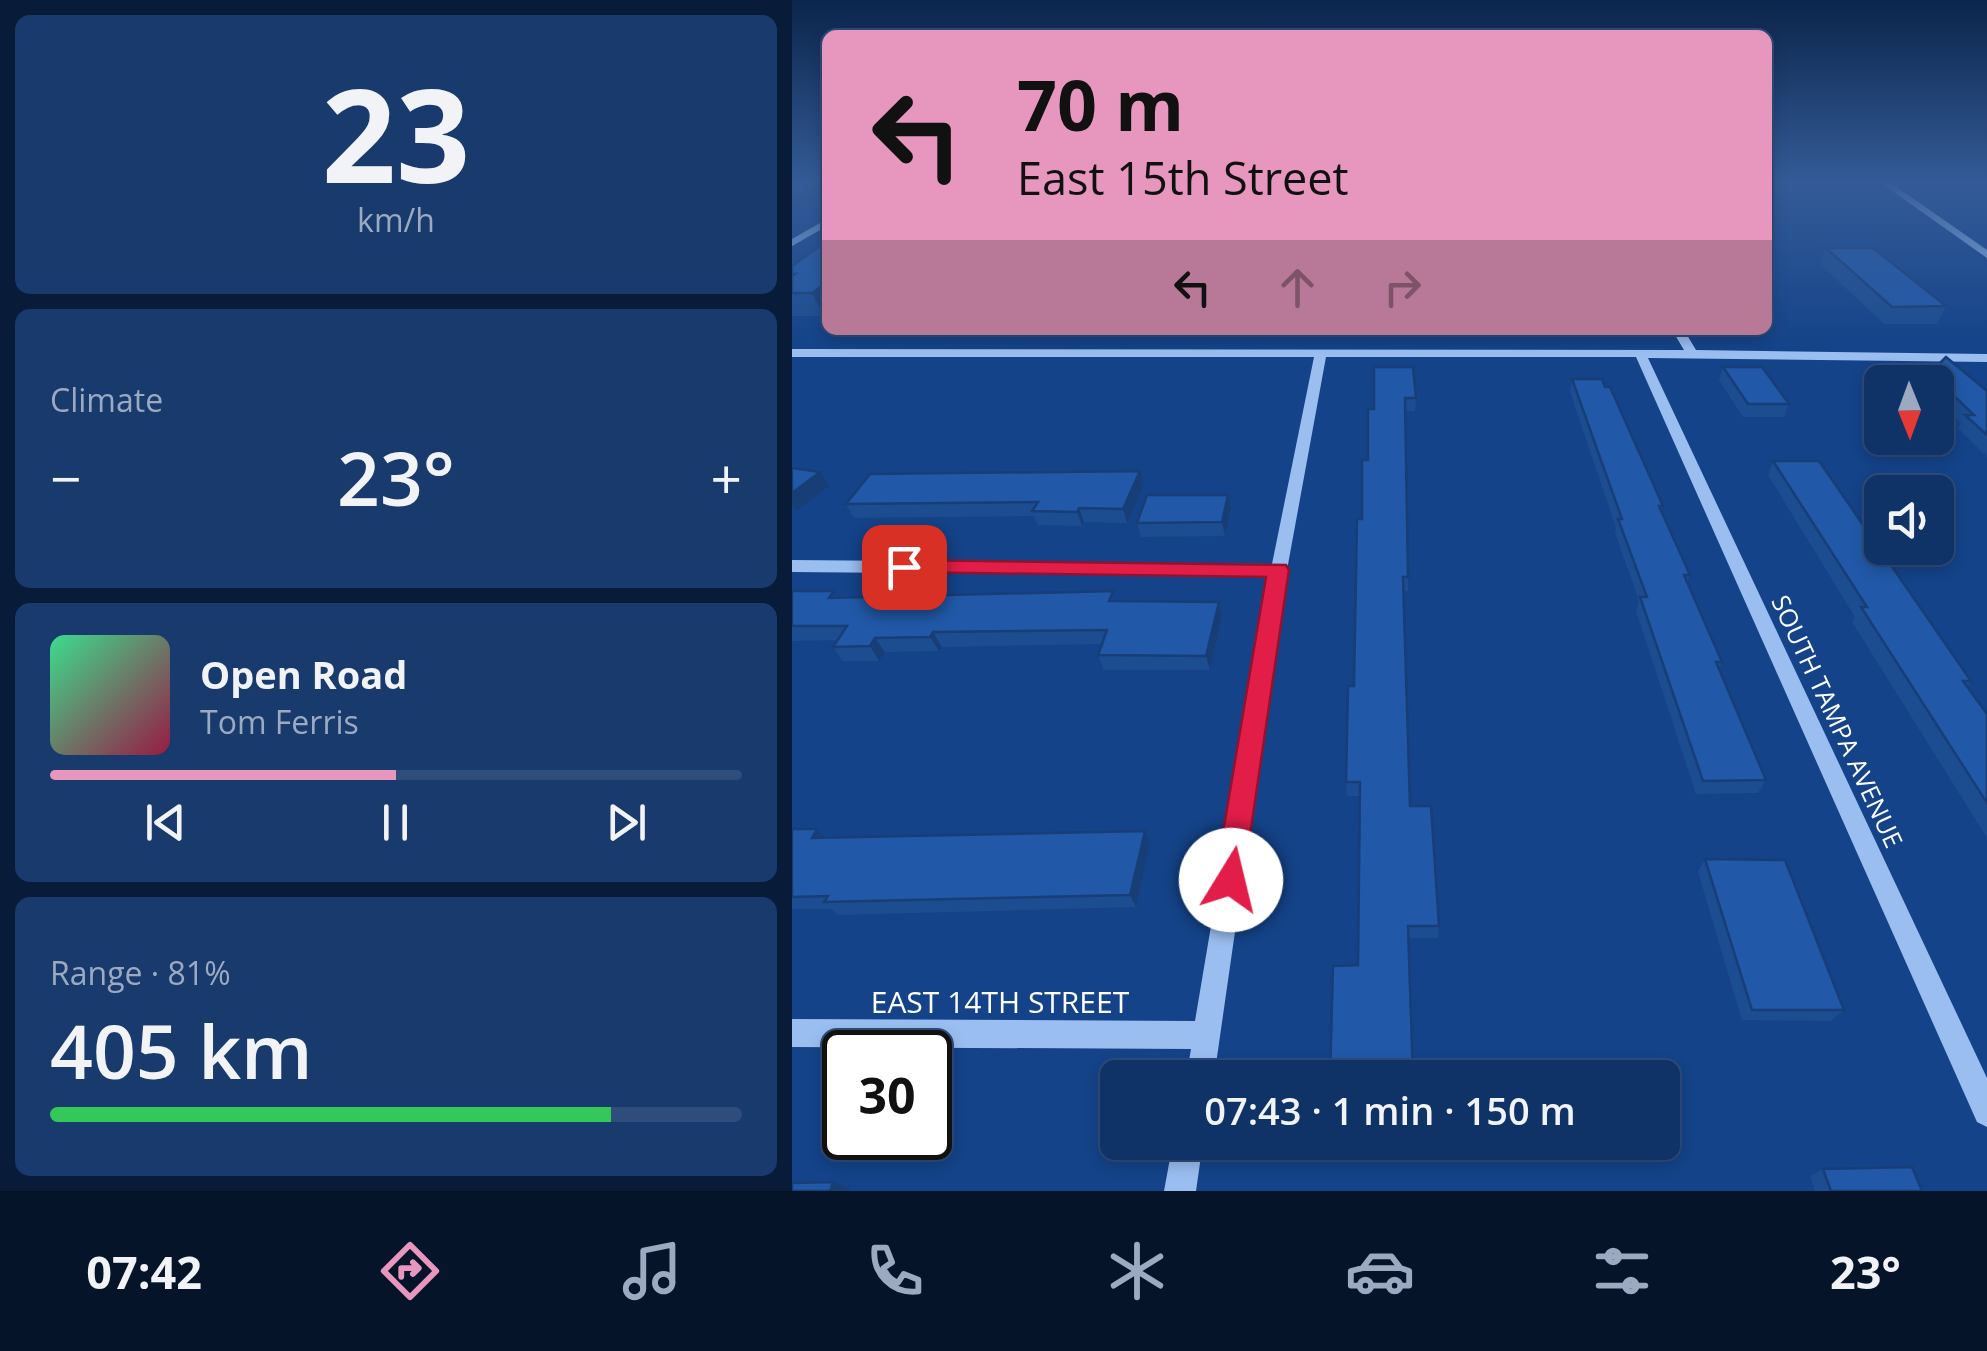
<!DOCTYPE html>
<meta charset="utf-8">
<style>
body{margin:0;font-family:"Open Sans",sans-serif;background:#183a6d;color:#f1f3f6;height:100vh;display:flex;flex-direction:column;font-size:38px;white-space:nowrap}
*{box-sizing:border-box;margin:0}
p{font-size:32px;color:#9baac0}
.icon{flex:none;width:55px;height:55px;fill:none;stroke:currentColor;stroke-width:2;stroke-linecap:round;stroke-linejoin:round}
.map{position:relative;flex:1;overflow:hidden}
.sheet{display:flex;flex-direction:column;gap:15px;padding:15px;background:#081c39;width:792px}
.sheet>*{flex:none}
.hud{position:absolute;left:30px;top:30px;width:950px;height:305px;border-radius:15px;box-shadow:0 5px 15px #0003,0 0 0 2px #2f4d7b;background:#e797bd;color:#111;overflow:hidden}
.needle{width:65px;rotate:179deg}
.fabs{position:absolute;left:1072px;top:365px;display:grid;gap:20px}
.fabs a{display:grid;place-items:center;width:90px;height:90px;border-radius:15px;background:#0f3267;box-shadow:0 5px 15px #0003,0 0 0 2px #2f4d7b;font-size:50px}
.speed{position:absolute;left:30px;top:1030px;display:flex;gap:20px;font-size:50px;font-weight:700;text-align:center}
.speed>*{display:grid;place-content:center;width:130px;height:130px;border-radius:50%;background:#0f3267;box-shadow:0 5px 15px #0003,0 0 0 2px #2f4d7b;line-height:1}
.speed .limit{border:5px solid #111;border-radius:15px;background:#fff;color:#111}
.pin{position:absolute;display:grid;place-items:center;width:85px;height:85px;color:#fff;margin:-42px;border-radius:20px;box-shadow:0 5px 15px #0006}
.me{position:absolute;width:110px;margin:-55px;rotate:9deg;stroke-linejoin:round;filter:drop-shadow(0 0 8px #0008)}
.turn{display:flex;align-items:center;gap:35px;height:210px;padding:0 30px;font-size:45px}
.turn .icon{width:130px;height:130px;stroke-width:2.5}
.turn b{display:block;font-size:70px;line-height:85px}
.lanes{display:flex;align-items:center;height:95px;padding:0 30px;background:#0003;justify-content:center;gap:50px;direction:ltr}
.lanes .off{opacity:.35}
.big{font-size:75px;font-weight:600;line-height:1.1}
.sheet .card{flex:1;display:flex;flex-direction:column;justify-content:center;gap:15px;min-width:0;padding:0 35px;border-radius:15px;background:#183a6d}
.sheet .dial{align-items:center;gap:0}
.dial b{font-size:130px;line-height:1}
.song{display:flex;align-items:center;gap:30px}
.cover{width:120px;height:120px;border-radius:15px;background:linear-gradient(135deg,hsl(150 70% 55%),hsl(340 70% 35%))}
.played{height:10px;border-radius:5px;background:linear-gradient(90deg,#e797bd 50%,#2f4d7b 50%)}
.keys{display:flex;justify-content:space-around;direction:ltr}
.heat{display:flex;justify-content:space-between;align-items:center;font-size:55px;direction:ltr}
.charge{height:15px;border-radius:8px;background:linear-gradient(90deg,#34c759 81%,#2f4d7b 0)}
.trip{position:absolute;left:308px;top:1060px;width:580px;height:100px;border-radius:15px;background:#0f3267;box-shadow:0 5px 15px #0003,0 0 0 2px #2f4d7b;font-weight:600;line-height:100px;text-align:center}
.tabs{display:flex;height:160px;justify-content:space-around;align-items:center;background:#061429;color:#9baac0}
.tabs .icon{width:70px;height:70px}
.tabs .selected{color:#e797bd}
.tabs b{font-size:45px;color:#f1f3f6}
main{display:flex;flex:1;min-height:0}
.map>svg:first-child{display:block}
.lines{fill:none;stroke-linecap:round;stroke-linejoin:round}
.minor{fill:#9abef0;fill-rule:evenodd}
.wall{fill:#1c4d90}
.shaded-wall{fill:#173e76}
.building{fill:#2159a8;stroke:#173e76;stroke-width:2.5}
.route{fill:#e11d48;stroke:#92132f;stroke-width:2.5}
.labels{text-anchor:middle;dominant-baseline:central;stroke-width:10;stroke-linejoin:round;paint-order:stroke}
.street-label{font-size:25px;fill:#fff;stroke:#144389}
.near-street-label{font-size:30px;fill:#fff;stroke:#144389}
</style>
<main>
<section class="sheet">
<div class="card dial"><b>23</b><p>km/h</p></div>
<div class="card"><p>Climate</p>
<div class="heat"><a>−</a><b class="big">23°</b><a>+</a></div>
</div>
<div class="card">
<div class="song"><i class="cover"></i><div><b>Open Road</b><p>Tom Ferris</p></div></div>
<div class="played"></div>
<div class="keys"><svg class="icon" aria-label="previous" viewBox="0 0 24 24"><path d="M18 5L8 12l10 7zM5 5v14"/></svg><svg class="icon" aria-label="pause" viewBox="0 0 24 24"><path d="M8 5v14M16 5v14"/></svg><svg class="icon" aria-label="next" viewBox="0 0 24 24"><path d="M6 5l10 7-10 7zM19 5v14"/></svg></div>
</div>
<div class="card"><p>Range · 81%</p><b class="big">405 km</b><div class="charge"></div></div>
</section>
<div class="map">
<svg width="1195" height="1191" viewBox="0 0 1195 1191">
<rect width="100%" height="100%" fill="#144389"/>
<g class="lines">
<g class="minor">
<polygon points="1089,183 1099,183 1195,250 1195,258"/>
<polygon points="35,219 35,226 0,246 0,239"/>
<polygon points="880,330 892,330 904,350 1195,354 1195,362 856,358 1195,1078 1195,1127 1185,1122 844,357 534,357 495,570 422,1078 394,1078 399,1049 0,1047 0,1019 403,1021 478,576 0,572 0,560 480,564 522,357 0,357 0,349 892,350"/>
<polygon points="381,1142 411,1142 404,1191 372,1191"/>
</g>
</g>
<g class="wall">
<polygon points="35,241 32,316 0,316 0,266"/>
<polygon points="1034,248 1154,306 1145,324 1092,324 1028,264"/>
<polygon points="582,367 624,398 623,411 614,411 616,577 616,591 611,591 618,806 647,926 646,938 616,938 566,965 568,796 555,796 554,782 562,686 570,519 582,409"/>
<polygon points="931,367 997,404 992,417 951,417 927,380"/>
<polygon points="1138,373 1195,391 1195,457 1166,428 1169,423 1145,400 1145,382 1133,382"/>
<polygon points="780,379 871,506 869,510 898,575 895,581 930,662 927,668 974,780 966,793 904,794 844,611 847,601 823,533 824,528 778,392"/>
<polygon points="981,461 1179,681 1175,687 1195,714 1195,838 1060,622 1063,617 976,475"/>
<polygon points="352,485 335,523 292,522 290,526 246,525 242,516 62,518 54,504"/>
<polygon points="436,495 439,508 433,536 349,537 345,523"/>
<polygon points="0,591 46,597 427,602 430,616 418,670 312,670 306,655 310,644 150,647 147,651 93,652 87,661 51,661 41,647 46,640 0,641"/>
<polygon points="0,829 25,829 34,838 358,844 344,907 46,915 39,909 0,909"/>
<polygon points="913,859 1052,1010 1039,1021 950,1020 906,872"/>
<polygon points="536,1142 622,1142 622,1146 538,1148"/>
<polygon points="1031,1169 1130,1191 1023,1191 1018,1176"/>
</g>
<g class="shaded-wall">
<polygon points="28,183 35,183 35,192 0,213 0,199"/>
<polygon points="35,282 35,313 32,316 20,293"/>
<polygon points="348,471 352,485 335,523 331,509"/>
<polygon points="28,472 37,486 4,511 0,505 0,493"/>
<polygon points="436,495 439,508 433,536 430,522"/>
<polygon points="287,508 292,522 290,526 285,512"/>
<polygon points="427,602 430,616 418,670 414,656"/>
<polygon points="141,632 150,647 147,651 138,637"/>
<polygon points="83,638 93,652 87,661 78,646"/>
<polygon points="25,829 38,842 20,838"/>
<polygon points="353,831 358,844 344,907 338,895"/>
<polygon points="41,1182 58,1189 58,1191 38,1191"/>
</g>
<g class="building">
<polygon points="0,183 28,183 0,199"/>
<polygon points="35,241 35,282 20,293 0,293 0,276 3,274 0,274 0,266"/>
<polygon points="1034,248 1081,248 1154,306 1100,307"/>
<polygon points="1154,357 1195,391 1195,435 1173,415 1182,415 1138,373"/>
<polygon points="582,367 621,367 624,398 613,398 616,577 611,577 618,806 639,806 647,926 616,926 621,1078 538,1078 541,966 566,965 568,782 554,782 556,686 562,686 565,519 570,519 570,460 576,460 576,409 582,409"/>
<polygon points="931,367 970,367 997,404 956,404"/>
<polygon points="780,379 810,379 813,387 818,387 871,506 867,506 898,575 892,575 930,662 924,662 974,780 911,781 848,597 855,597 826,519 830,519"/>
<polygon points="981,461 1027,461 1179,681 1171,681 1195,714 1195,803 1069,607 1075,607"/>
<polygon points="0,468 28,472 0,493"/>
<polygon points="348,471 331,509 287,508 285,512 240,511 246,502 54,504 78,474"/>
<polygon points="355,495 436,495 430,522 345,523"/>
<polygon points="0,591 42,591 37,598 321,591 317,601 427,602 414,656 306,655 315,630 141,632 138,637 83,638 78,646 41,647 55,626 0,626"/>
<polygon points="0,829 25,829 20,838 353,831 338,895 32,902 36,896 0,897"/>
<polygon points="913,859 993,860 1052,1010 960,1010"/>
<polygon points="1120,1167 1130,1191 1039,1191 1031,1169"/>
<polygon points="41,1182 38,1191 0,1191 0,1183"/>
</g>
<linearGradient id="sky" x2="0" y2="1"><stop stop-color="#0b254b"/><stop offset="0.52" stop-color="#345b97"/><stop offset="1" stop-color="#345b97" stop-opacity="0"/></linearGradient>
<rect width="1195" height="350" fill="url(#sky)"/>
<polygon class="route" points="112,560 494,565 497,570 450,890 439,895 428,890 423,880 474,577 105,572 101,567 105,562"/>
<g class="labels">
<g class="street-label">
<text transform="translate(1046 721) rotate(65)">SOUTH TAMPA AVENUE</text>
</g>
<g class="near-street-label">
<text x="208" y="1001">EAST 14TH STREET</text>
</g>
</g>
</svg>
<div class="fabs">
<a><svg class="needle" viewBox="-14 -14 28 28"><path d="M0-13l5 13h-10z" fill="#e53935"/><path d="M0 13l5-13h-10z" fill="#9baac0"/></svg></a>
<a><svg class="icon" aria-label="sound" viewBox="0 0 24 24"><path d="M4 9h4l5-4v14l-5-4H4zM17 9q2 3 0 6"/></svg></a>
</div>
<div class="speed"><div class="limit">30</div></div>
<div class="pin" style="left:112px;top:567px;background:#d93025"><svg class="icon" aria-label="arrive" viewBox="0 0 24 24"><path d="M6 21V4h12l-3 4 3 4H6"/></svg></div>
<svg class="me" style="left:439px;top:880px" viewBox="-20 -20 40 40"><circle r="19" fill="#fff"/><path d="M0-13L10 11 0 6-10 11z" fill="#e11d48"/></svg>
<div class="trip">07:43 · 1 min · 150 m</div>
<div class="hud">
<div class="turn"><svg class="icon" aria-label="left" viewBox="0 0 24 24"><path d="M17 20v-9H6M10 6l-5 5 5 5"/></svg><div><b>70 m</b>East 15th Street</div></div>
<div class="lanes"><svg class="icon" aria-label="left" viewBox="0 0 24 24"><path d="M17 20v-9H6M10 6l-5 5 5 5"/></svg><svg class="icon off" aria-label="ahead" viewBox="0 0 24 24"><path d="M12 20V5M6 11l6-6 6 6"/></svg><svg class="icon off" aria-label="right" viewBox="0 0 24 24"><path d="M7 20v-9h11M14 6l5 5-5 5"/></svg></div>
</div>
</div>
</main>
<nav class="tabs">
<b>07:42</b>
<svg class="icon selected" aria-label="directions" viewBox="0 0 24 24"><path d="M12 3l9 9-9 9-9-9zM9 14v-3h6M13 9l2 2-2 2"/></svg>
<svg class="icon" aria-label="music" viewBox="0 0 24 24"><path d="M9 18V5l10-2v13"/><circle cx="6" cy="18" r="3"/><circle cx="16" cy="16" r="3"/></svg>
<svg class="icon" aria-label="phone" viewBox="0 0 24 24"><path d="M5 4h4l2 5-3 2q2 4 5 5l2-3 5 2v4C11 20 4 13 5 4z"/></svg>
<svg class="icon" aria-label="climate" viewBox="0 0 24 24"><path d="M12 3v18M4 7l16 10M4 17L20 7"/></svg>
<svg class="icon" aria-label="car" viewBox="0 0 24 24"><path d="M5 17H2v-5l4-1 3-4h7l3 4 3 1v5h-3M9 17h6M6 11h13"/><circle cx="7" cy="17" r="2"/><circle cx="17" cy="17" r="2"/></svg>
<svg class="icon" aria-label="filters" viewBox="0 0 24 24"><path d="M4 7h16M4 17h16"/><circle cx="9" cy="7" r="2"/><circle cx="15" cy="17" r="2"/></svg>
<b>23°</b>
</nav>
